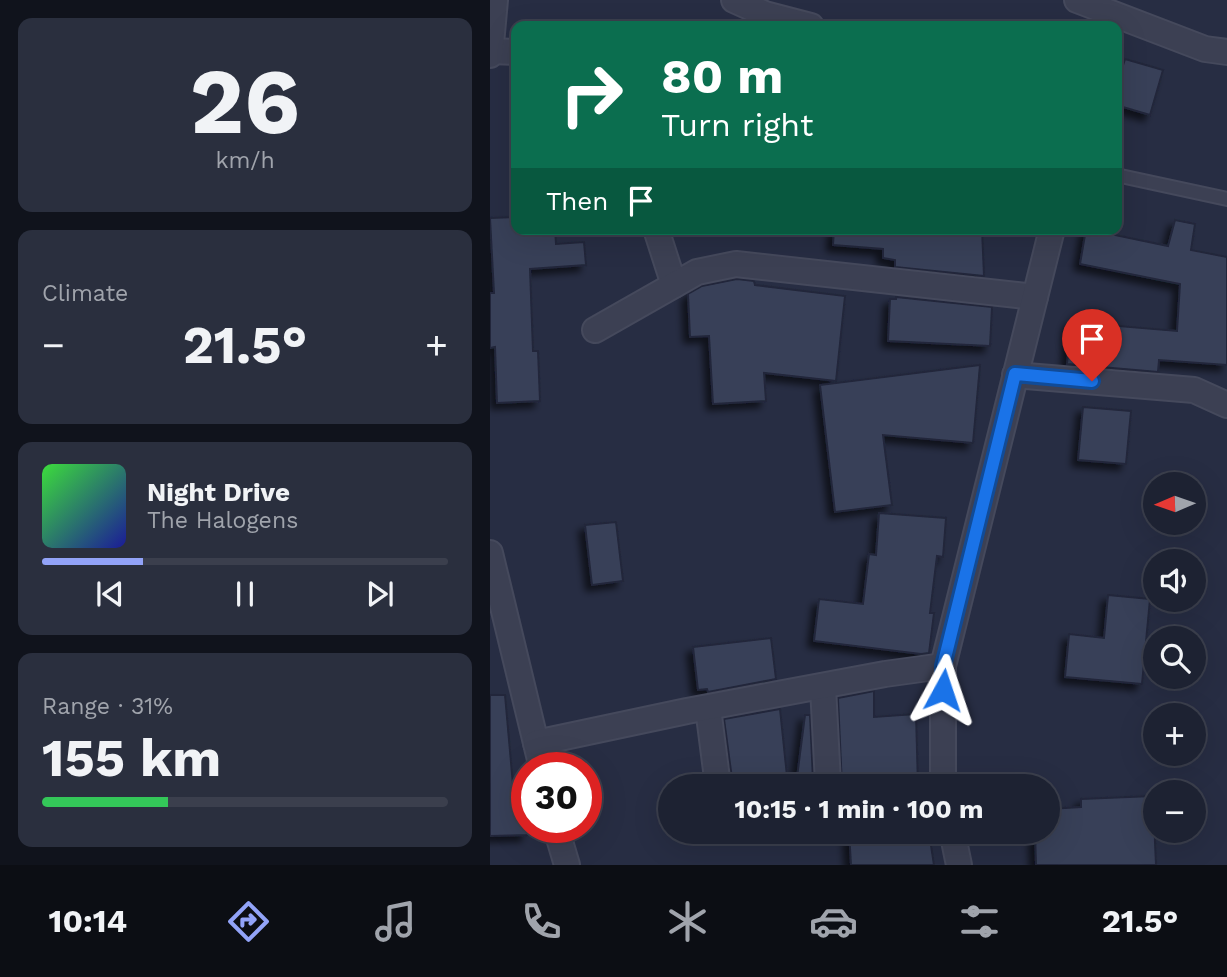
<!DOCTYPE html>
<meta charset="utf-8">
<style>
body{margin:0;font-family:"Work Sans",sans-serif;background:#2a2f3e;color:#f1f3f6;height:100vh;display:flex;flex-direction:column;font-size:26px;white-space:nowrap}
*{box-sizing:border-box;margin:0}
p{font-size:23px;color:#a0a4ac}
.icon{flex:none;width:38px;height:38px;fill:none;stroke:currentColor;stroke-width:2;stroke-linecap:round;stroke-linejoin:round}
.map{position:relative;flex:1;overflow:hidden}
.drawer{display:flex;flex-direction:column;gap:18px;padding:18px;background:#10131c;width:490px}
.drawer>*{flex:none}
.top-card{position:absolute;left:21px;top:21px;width:611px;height:214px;border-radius:14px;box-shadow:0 7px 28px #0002,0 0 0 2px #3b3f4d;background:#0b6e4f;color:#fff;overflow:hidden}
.needle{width:46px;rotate:268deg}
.buttons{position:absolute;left:653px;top:472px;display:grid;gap:14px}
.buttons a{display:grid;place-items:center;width:63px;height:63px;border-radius:50%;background:#1d2232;box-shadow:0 7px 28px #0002,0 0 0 2px #3b3f4d;font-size:35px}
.speed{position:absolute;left:21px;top:752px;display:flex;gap:14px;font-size:35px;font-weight:700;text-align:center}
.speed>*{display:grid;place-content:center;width:91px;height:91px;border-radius:50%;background:#1d2232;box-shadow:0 7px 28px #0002,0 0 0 2px #3b3f4d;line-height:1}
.speed .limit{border:10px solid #d22;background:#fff;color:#111}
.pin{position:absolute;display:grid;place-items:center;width:60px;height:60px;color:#fff;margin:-72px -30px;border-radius:50% 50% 50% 0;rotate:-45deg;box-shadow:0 0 7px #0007}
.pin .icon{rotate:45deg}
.me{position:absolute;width:77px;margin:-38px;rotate:5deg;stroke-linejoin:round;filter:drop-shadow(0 0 5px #0008)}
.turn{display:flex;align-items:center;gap:24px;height:147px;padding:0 35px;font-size:32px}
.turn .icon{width:91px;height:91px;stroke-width:2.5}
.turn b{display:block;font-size:49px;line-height:60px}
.then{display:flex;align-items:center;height:66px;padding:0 35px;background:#0003;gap:14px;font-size:26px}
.big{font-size:52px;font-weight:700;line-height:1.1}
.drawer .tile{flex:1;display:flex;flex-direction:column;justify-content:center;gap:10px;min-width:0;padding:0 24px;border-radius:14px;background:#2a2f3e}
.drawer .dial{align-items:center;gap:0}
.dial b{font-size:91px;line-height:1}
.song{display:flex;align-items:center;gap:21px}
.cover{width:84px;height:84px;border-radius:10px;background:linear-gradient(135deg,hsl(120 70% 55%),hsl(240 70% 35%))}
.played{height:7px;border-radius:4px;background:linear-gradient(90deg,#92a3f8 25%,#3b3f4d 25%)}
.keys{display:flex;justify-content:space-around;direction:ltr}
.heat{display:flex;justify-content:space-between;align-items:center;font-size:38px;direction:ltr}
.charge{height:10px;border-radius:5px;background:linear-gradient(90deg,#34c759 31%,#3b3f4d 0)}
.trip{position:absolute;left:168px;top:774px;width:402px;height:70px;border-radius:35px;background:#1d2232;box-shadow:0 7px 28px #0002,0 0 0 2px #3b3f4d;font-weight:700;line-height:70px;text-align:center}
.menu{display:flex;height:112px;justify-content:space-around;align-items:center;background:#0c0e14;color:#a0a4ac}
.menu .icon{width:49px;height:49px}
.menu .selected{color:#92a3f8}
.menu b{font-size:32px;color:#f1f3f6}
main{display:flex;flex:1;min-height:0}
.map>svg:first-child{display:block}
.building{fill:#394059;stroke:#22273a;stroke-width:2;filter:url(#shadow)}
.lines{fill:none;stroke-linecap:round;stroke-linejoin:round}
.lane-casing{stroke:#45495c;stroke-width:16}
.street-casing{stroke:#45495c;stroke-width:28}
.lane{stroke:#3c4053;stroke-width:12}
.street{stroke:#3c4053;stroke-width:24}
.route-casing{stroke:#114b97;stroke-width:18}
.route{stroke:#1a73e8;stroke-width:12}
</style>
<main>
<section class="drawer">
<div class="tile dial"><b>26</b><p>km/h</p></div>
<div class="tile"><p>Climate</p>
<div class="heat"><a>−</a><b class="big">21.5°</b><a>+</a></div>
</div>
<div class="tile">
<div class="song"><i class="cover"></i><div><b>Night Drive</b><p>The Halogens</p></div></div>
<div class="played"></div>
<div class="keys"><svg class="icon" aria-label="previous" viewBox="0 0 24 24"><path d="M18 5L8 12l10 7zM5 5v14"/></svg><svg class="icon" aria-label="pause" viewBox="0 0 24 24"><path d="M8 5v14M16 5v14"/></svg><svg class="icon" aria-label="next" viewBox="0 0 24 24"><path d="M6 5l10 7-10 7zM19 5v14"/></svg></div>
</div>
<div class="tile"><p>Range · 31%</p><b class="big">155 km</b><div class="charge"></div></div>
</section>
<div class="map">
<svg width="737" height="865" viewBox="0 0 737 865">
<defs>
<filter id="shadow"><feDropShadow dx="-6" dy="6" stdDeviation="3.5" flood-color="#0009"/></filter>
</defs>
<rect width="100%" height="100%" fill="#272d43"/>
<g class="building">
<polygon points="635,59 673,70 660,115 626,105 626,88"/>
<polygon points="26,217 26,229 65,229 66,244 94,242 96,265 40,269 43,351 48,351 50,401 7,403 5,347 0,348 0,293 4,293 0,218"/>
<polygon points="685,220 705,224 701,250 737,257 737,365 669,360 668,372 577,364 581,322 687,331 690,284 590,264 596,229 627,229 625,235 678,246"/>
<polygon points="344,229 492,229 494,276 405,267 405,260 393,258 393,249 343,245"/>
<polygon points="247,279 264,281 265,285 355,296 346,381 274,373 276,401 223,404 219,336 200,337 198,294 212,286"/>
<polygon points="406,297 502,307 500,346 398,341 400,299 406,299"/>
<polygon points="490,365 483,443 393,435 402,505 345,512 330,385"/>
<polygon points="593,407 641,411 636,464 588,460"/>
<polygon points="389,513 456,518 453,557 447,556 440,613 444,613 439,653 431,654 324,641 329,599 373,604 379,554 386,555"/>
<polygon points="126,522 133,581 102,585 95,525"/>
<polygon points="618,595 660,599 652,684 575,677 579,634 614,638"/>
<polygon points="281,638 286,679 218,692 217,689 208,690 203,647"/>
<polygon points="384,691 384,717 426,714 428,786 352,786 348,698"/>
<polygon points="0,695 15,695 23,785 37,785 37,835 0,836"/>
<polygon points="290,709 298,786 243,786 234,719"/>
<polygon points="315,715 320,715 323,780 322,783 306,785"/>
<polygon points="663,796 666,865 546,865 545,831 558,831 558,809 591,807 591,799"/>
<polygon points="359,831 393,831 394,838 439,832 444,865 361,865"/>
</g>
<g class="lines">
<defs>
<polyline id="lane" points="626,175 737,199"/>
<g id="street">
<polyline points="244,0 275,14 321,26"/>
<polyline points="587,0 715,49 737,52"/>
<polyline points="0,51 26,52"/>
<polyline points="0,55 5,0"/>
<polyline points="166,229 184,285"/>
<polyline points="105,330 207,272 246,264 545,297"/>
<polyline points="525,375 704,390 737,405"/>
<polyline points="0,553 52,768"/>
<polyline points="333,687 338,783 336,786"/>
<polyline points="218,708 228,786"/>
<polyline points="46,743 197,711 395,674 453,666"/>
<polyline points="453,786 453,666 562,229"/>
<polyline points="66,828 77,865"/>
<polyline points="462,831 469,865"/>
</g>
</defs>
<use href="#lane" class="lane-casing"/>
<use href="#street" class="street-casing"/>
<use href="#lane" class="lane"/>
<use href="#street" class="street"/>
</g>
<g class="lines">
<defs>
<polyline id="route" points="453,690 453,666 525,374 602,381"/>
</defs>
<use href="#route" class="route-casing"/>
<use href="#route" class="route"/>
</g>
</svg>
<div class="buttons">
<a><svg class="needle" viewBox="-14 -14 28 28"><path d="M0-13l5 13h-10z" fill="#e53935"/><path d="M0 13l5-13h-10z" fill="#a0a4ac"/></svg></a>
<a><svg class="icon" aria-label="sound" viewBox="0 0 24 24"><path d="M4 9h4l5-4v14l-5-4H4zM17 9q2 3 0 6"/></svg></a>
<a><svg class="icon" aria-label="search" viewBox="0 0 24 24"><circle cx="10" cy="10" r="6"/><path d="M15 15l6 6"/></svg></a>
<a>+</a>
<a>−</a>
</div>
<div class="speed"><div class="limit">30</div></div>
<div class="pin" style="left:602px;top:381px;background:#d93025"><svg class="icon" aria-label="arrive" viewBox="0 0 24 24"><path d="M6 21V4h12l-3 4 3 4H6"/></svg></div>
<svg class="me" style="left:453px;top:690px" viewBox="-20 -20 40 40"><path d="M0-17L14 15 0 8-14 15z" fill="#1a73e8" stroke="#fff" stroke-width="4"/></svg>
<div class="trip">10:15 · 1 min · 100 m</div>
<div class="top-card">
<div class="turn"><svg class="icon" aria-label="right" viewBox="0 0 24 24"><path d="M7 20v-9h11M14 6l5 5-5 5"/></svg><div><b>80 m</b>Turn right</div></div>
<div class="then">Then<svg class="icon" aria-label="arrive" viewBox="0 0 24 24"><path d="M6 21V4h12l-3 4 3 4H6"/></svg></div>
</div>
</div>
</main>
<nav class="menu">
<b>10:14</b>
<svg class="icon selected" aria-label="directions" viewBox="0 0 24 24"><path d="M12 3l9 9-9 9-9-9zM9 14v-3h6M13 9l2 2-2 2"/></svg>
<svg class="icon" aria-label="music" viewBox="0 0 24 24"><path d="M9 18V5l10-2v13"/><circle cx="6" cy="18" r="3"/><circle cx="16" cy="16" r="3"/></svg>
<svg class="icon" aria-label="phone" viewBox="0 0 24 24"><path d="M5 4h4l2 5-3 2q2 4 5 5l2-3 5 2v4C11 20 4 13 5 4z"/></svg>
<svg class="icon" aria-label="climate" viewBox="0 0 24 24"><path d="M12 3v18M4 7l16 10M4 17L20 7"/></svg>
<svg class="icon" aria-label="car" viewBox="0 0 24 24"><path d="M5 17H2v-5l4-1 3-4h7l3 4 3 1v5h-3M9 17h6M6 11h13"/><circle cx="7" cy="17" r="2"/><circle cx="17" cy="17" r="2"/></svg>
<svg class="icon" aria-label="filters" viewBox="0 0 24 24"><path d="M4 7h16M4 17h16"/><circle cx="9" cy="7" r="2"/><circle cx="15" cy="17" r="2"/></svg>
<b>21.5°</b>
</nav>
